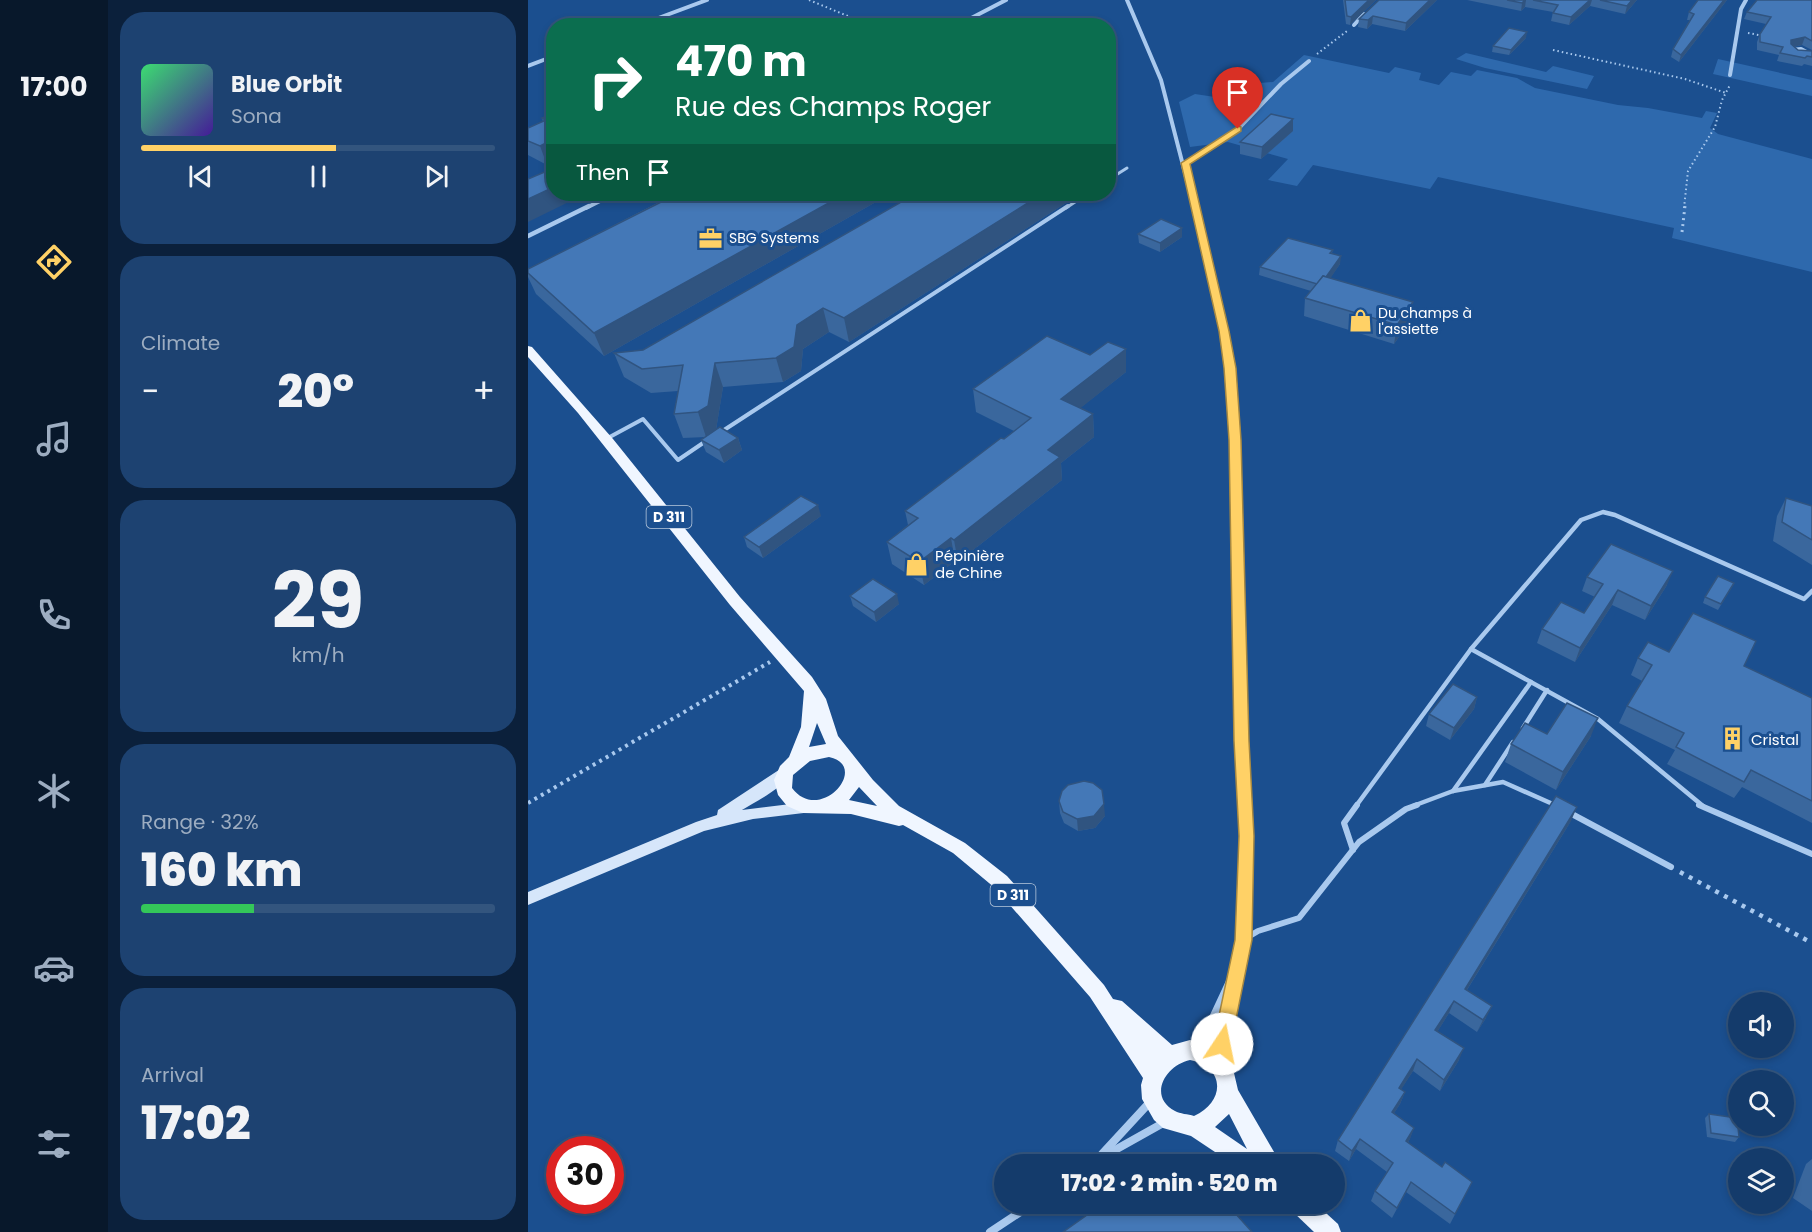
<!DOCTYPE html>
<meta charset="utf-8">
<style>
body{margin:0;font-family:Poppins,sans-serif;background:#1d4271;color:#f1f3f6;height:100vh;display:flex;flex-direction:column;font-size:22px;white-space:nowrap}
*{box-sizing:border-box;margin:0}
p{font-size:20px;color:#9dadc1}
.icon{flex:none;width:33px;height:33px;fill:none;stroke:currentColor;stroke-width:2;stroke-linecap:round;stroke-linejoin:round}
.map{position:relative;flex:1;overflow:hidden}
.sheet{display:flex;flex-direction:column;gap:12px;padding:12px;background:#0b203b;width:420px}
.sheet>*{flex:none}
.top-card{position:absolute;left:18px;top:18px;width:570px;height:183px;border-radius:24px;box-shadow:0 3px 9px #0003,0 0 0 2px #33557e;background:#0b6e4f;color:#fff;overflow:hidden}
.buttons{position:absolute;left:1200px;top:992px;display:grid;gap:12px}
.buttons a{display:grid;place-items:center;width:66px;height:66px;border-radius:50%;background:#143b6b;box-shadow:0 3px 9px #0003,0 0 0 2px #33557e;font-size:30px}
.speed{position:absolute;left:18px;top:1136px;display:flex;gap:12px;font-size:30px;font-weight:700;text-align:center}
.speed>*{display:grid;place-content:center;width:78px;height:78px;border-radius:50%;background:#143b6b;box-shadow:0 3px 9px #0003,0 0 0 2px #33557e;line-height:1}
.speed .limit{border:9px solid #d22;background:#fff;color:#111}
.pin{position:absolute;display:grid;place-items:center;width:51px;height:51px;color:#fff;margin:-62px -26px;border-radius:50% 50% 50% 0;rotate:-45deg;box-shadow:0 0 6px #0007}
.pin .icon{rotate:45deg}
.me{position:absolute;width:66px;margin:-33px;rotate:11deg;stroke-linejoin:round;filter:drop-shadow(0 0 4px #0008)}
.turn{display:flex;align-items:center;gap:21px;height:126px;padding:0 30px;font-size:27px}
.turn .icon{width:78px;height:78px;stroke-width:2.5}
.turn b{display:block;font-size:42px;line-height:51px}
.then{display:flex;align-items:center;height:57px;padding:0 30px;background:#0003;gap:12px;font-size:22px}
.big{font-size:45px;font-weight:800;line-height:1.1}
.sheet .card{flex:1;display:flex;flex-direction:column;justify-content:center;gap:9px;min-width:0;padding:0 21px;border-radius:24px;background:#1d4271}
.sheet .dial{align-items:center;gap:0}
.dial b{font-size:78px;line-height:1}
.song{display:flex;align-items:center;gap:18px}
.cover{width:72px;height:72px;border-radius:9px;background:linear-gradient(135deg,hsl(140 70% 55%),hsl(260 70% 35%))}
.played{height:6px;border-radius:3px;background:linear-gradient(90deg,#ffd166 55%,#33557e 55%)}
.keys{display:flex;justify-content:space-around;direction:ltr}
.heat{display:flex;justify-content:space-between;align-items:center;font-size:33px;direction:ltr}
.charge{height:9px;border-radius:4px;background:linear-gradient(90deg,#34c759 32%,#33557e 0)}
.trip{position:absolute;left:466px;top:1154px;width:351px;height:60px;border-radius:30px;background:#143b6b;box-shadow:0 3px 9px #0003,0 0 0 2px #33557e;font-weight:800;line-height:60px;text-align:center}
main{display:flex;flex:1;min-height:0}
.menu{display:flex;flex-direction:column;width:108px;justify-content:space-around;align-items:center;background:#08182b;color:#9dadc1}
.menu .icon{width:42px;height:42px}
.menu .on{color:#ffd166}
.menu b{font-size:27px;color:#f1f3f6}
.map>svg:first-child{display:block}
.green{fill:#2e69ad}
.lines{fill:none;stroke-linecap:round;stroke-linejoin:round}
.path-far3{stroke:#a9c9ee;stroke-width:2;stroke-dasharray:1.5 3;stroke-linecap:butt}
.path-far2{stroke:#a9c9ee;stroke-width:3;stroke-dasharray:2 4;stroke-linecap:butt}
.path-far1{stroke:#a9c9ee;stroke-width:4;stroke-dasharray:3 4.5;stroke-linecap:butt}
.path{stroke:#a9c9ee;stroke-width:4.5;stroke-dasharray:4 6;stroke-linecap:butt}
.service-far3{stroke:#a9c9ee;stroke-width:3}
.service-far2{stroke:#a9c9ee;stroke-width:4}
.service-far1{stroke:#a9c9ee;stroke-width:4.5}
.service{stroke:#a9c9ee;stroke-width:6}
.minor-far3{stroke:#a9c9ee;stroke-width:4}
.minor-far2{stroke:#a9c9ee;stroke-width:4.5}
.minor-far1{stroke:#a9c9ee;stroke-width:6}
.minor{stroke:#a9c9ee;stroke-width:8}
.secondary{fill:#d6e6fa;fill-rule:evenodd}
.primary{fill:#f0f6ff;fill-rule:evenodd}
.wall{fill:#3a679d}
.shaded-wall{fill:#305480}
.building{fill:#4478b7;stroke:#305480;stroke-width:1.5}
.route{fill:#ffd166;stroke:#a68842;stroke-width:1.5}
.labels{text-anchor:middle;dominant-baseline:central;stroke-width:6;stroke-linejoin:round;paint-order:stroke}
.far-poi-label{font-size:14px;fill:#fff;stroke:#1b4f8f;text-anchor:start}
.shield{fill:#1b4f8f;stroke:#bbcadd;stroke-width:1.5}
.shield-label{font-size:14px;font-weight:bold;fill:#fff}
.poi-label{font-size:15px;fill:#fff;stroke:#1b4f8f;text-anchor:start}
</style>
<main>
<nav class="menu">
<b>17:00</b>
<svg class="icon on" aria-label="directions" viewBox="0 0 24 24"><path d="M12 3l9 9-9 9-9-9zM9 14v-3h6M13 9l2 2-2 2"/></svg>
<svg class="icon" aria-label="music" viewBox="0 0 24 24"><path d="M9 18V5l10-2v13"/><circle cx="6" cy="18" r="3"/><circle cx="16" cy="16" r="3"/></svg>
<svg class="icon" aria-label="phone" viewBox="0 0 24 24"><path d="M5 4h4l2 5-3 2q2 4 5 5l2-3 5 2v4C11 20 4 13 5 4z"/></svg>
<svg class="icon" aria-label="climate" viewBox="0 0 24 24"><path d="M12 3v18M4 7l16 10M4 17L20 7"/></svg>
<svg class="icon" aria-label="car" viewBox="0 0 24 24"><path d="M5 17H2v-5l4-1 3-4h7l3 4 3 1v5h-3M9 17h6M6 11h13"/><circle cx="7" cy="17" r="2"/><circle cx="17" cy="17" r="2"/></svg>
<svg class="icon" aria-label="filters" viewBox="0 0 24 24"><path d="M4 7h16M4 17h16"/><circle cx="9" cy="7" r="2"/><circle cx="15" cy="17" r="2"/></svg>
</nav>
<section class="sheet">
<div class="card">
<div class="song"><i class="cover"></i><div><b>Blue Orbit</b><p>Sona</p></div></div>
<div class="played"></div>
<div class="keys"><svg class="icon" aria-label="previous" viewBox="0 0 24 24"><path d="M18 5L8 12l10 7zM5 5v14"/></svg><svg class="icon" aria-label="pause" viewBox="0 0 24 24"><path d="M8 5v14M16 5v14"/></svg><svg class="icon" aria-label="next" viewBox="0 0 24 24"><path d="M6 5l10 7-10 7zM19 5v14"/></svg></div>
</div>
<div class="card"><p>Climate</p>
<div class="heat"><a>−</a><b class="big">20°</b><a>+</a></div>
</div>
<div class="card dial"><b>29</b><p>km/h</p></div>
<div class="card"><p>Range · 32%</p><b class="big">160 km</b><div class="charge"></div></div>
<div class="card"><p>Arrival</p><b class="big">17:02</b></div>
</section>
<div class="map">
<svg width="1284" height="1232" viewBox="0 0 1284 1232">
<rect width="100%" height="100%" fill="#1b4f8f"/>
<g class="green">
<polygon points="938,53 1018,72 1025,66 1066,76 1059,89 957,68 928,59"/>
<polygon points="776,55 861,73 867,67 893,73 891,80 911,85 923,72 943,76 949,70 989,78 1007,88 1090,105 1120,108 1174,118 1178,111 1189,113 1182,128 1190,134 1284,159 1284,272 1144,238 1146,228 910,177 902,189 785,165 769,186 740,180 760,159 700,142 662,147 651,102 667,94 687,97 731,83 745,82"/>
<polygon points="1190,59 1284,80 1284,96 1185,74"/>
</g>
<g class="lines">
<g class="path-far3">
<polyline points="281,0 344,26"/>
<polyline points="1220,33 1236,36"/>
<polyline points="1025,50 1157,79 1198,93"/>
<polyline points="789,54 819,31"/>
<polyline points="1156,208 1160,171 1187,127 1194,100 1202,85"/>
</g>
<polyline class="path-far2" points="1154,232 1157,206"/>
<polyline class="path-far1" points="0,803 242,662"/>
<polyline class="path" points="1152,872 1284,943"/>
<g class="service-far3">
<polyline points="23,165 26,164"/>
<polyline points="580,180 599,168"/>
<polyline points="538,208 559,194"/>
</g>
<g class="service-far2">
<polyline points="193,432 540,206"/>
<polyline points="78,439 115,419 150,460 178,441"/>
</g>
<g class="service-far1">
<polyline points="943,649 1070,719 1175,806"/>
<polyline points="995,728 1019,690"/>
<polyline points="957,785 985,742"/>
<polyline points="925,791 1003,682"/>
<polyline points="828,806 943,649 1053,520 1075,512 1087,515 1276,599 1284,591"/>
<polyline points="885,806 925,791 975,782 1027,805"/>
</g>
<g class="service">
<polyline points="1171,805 1284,854"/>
<polyline points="1042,813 1143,867"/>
<polyline points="825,850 816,823 829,805"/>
<polyline points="715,940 730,931 771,918 831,842 878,809 889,805"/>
</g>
<g class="minor-far3">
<polyline points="599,0 633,80 666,208"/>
<polyline points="826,25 836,14"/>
<polyline points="109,26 179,0"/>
<polyline points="428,26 478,0"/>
<polyline points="1263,50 1273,49 1284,55"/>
<polyline points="0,66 26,56"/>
<polyline points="1202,75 1213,9 1218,0"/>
<polyline points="657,163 710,129 753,84 781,61"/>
<polyline points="58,208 86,194"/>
</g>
<g class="minor-far2">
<polyline points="666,206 696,331 702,368 708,471"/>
<polyline points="0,236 61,206"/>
</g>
<polyline class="minor-far1" points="708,470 717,806"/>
<g class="minor">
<polyline points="670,1050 705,975"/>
<polyline points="691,1060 715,940 719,836 717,805"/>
<polyline points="574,1154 622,1102"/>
<polyline points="562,1164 637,1122"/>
<polyline points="462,1232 506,1203"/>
</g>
<path class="secondary" d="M257 766 262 768 264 772C254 789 230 800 214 810L279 802 284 804 286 808 284 812 225 819 176 831 0 905V892L168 822 189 815 190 810Z"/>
<g class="primary">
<path d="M0 346 4 347 85 439 212 597 284 677 298 699 310 736 345 780 371 806 437 843 479 876 576 985 585 999 594 1001 644 1045 662 1040 683 1046 696 1056 706 1073 710 1090 753 1164H705L663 1136 635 1128 626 1120 614 1099 613 1085 615 1078 562 997 467 888 425 853 375 825 371 826 323 814 275 813 259 806 250 795 246 780 252 766 261 757 273 727 276 691 202 605 50 413 0 357ZM289 723 298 744 281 747ZM301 757C343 766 292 825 264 788L265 775 282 761ZM331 787 349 806 321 800ZM662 1060C698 1067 697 1102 666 1116 660 1114 652 1114 647 1111 619 1096 638 1065 662 1060ZM701 1114 719 1149 687 1127Z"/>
<polygon points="761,1203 787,1203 810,1224 813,1232 786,1232 764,1211"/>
</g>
</g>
<g class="wall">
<polygon points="815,0 848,0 822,25 818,24"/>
<polygon points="909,0 877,31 844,24 839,29 830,27 831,19"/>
<polygon points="939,0 1109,0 1097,14 1062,6 1041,25 1023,21 1025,12 997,7 993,11"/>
<polygon points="1170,0 1199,0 1151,62 1143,57 1145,49 1162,20 1159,20 1161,12"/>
<polygon points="1284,0 1284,50 1274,45 1266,47 1270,50 1284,51 1284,66 1276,64 1274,66 1249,61 1251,55 1229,50 1229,42 1232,34 1238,24 1216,19 1219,12"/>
<polygon points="998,38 981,55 964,52 965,46"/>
<polygon points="26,113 26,167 24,162 19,165 0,155 0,128 15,122 14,118"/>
<polygon points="765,131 733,159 712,154 712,142"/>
<polygon points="142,194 362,194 76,356 8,294 0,277 0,269 143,196"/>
<polygon points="370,194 552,194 321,342 301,332 275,349 273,371 255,382 195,387 188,430 210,438 214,450 196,463 178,452 173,440 178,437 155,438 146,414 150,391 123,393 96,377 86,353 115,350 380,198"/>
<polygon points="654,228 654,237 632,252 611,243 610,234"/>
<polygon points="805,250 804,253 812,264 802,278 885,302 882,321 866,344 776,316 777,298 783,291 731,275 732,267"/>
<polygon points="598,349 598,372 552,408 565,414 566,437 533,463 534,480 430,562 427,561 396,585 364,564 359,542 380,525 377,511 486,431 448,412 445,389 562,355"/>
<polygon points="1258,498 1284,506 1284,565 1245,541 1249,516"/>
<polygon points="293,516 235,558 219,547 216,537"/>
<polygon points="1059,577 1139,585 1117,620 1084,605 1047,662 1009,643 1014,629 1056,613 1067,597 1054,591"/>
<polygon points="1206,583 1190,610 1175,603 1177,597"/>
<polygon points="322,596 371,604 348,622 325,606"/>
<polygon points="1141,652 1216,666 1284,698 1284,823 1214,787 1206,798 1139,764 1147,750 1091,723 1099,706 1114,681 1103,675 1110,658"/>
<polygon points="949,697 946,709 922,740 898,726 901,714"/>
<polygon points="1019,734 1063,736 1028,790 977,762 983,744"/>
<polygon points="531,801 577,816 567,828 550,831 536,823 532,813"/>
<polygon points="1043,821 939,990 958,1018 949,1032 921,1013 909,1032 931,1060 912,1091 885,1071 873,1089 877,1092 872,1104 866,1113 886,1128 880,1143 914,1167 944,1182 922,1224 878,1192 864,1218 843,1201 847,1191 859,1172 828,1149 821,1161 807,1151 810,1140"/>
<polygon points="1181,1114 1211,1137 1207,1142 1179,1137 1177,1118"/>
<polygon points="1284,1159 1284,1211 1265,1198 1278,1164"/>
</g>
<g class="shaded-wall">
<polygon points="841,0 848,0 822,25 823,17"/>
<polygon points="902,0 909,0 877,31 878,23"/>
<polygon points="997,0 998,0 997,7 993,11 994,3"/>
<polygon points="1062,0 1064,0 1062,6 1041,25 1043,17"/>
<polygon points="1104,0 1109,0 1097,14 1099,6"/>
<polygon points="1196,0 1199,0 1151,62 1153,55"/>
<polygon points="845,16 844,24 839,29 840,20"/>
<polygon points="999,32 998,38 981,55 983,50"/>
<polygon points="1277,37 1274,45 1260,48 1263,40"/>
<polygon points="765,119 765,131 733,159 734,147"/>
<polygon points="20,142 24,152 19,150 24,162 19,165 12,146"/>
<polygon points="26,187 26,194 57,194 0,222 0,199"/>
<polygon points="317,194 362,194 76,356 66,333"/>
<polygon points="514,194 552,194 321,342 316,318"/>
<polygon points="654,228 654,237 632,252 632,243"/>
<polygon points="813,256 812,264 792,294 792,285"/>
<polygon points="885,302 882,321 866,344 869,325"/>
<polygon points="295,308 301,332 275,349 273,371 255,382 248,358 269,325"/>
<polygon points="598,349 598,372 535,422 533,399"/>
<polygon points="187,363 195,387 188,430 178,437 170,412"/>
<polygon points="565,414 566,437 533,463 534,480 430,562 426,540 520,450"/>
<polygon points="210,438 214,450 196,463 191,450"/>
<polygon points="290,505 293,516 235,558 231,547"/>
<polygon points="423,538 427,561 396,585 391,562"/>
<polygon points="1145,571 1139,585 1117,620 1123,606"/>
<polygon points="1090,590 1084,605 1047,662 1052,648"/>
<polygon points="369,594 371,604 348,622 346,612"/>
<polygon points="949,697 946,709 922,740 926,728"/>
<polygon points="1070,718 1063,736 1028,790 1035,772"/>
<polygon points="576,804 577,816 567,828 550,831 549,819"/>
<polygon points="1049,807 1043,821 932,1001 937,989"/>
<polygon points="926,1001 921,1013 903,1042 907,1030"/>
<polygon points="964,1006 958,1018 949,1032 955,1020"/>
<polygon points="936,1048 931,1060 912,1091 916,1080"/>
<polygon points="889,1059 885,1071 867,1099 871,1088"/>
<polygon points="877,1092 872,1104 860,1123 864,1112"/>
<polygon points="886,1128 882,1139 874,1152 878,1141"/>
<polygon points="832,1139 828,1149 821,1161 824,1151"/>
</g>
<g class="building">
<polygon points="817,0 841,0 823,17 819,16"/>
<polygon points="851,0 902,0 878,23 845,16 840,20 831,19"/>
<polygon points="979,0 997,0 994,3"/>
<polygon points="1005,0 1062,0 1043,17 1025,13 1030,5"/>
<polygon points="1072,0 1104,0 1099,6"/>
<polygon points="1170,0 1196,0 1153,55 1145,49 1166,14 1161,12"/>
<polygon points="1229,0 1284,0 1284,41 1277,37 1263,40 1263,44 1270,50 1284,51 1284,57 1279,56 1277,58 1252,53 1255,47 1232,42 1232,34 1243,17 1219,12"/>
<polygon points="981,28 999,32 983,50 965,46"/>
<polygon points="26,113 26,153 19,150 22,146 20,142 12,146 0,141 0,128 18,120 14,118"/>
<polygon points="743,114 765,119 734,147 712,142"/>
<polygon points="26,168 26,187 0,199 0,179"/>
<polygon points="149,194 317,194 66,333 0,273 0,269"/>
<polygon points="387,194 514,194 316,318 295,308 269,325 266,347 248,358 187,363 180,406 170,412 146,414 155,365 114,369 86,353 115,350"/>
<polygon points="633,219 654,228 632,243 610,234"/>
<polygon points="760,238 805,250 802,253 813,256 798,277 795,276 789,284 732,267"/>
<polygon points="795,276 885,302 869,325 777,298"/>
<polygon points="519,336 562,355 580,342 598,349 533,399 565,414 520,450 532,457 426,540 423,538 391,562 359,542 390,518 377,511 473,438 476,439 503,418 445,389"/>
<polygon points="192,427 210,438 191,450 173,440"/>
<polygon points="273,496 290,505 231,547 216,537"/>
<polygon points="1258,498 1284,506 1284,540 1254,522"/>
<polygon points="1083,544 1145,571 1123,606 1090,590 1052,648 1014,629 1033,602 1056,613 1075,584 1059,577"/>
<polygon points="1190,576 1206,583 1193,604 1177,597"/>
<polygon points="345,579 369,594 346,612 322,596"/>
<polygon points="1165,613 1228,641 1216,666 1284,698 1284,801 1223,770 1216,782 1148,747 1156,733 1099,706 1124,665 1110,658 1120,642 1141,652"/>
<polygon points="925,684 949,697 926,728 901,714"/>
<polygon points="1039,703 1070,718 1035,772 983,744 997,723 1019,734"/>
<polygon points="556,781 565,783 574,790 576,804 566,816 549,819 535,812 531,801 534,791 540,785"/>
<polygon points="1028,796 1049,807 937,989 964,1006 955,1020 926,1001 907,1030 936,1048 916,1080 889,1059 871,1088 877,1092 864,1112 886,1128 878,1141 914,1167 917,1162 944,1182 927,1214 883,1182 869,1208 847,1191 865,1163 832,1139 824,1151 810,1140"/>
<polygon points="1181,1114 1209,1118 1211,1137 1183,1133"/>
<polygon points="576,1203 698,1203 724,1232 535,1232"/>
</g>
<polygon class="route" points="710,126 713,127 713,131 662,164 701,331 708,368 713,440 721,741 726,836 724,940 703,1044 701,1050 694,1053 688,1050 685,1044 707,940 711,836 706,741 701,440 696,368 691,331 653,163"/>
<defs>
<symbol id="office-bare" viewBox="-9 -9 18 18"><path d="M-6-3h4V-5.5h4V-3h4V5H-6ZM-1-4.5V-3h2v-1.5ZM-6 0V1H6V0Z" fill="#ffd166" stroke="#1b4f8f" stroke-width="2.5" paint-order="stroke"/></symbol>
<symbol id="shop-bare" viewBox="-9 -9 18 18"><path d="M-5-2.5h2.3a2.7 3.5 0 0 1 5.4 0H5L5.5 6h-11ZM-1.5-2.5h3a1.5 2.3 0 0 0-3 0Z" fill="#ffd166" stroke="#1b4f8f" stroke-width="2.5" paint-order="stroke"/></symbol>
<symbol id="building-bare" viewBox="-9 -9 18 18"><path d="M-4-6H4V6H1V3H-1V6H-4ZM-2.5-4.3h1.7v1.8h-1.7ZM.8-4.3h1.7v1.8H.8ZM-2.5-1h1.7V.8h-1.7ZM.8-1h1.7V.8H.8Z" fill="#ffd166" stroke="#1b4f8f" stroke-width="2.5" paint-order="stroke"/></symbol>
</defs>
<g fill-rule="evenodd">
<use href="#office-bare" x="166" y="222" width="33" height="33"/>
<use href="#shop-bare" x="816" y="304" width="33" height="33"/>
<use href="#shop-bare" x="372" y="548" width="33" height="33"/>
<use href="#building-bare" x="1188" y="722" width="33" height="33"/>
</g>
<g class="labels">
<g class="far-poi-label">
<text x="201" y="238">SBG Systems</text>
<text x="850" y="313">Du champs à<tspan x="850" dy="16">l'assiette</tspan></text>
</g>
<g class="shield">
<rect x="118.5" y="506" width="45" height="22" rx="4.5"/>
<rect x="462.5" y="884" width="45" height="22" rx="4.5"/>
</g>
<g class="shield-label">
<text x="141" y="517">D 311</text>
<text x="485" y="895">D 311</text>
</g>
<g class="poi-label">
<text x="407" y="555">Pépinière<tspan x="407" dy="17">de Chine</tspan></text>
<text x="1223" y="739">Cristal</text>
</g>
</g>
</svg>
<div class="buttons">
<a><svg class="icon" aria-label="sound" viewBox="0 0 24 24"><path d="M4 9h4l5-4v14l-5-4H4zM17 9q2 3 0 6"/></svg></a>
<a><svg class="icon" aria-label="search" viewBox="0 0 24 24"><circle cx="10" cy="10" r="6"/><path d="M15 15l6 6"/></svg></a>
<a><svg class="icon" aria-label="layers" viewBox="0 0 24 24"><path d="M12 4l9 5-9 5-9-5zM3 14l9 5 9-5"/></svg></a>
</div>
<div class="speed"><div class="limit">30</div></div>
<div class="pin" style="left:710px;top:129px;background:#d93025"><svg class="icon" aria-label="arrive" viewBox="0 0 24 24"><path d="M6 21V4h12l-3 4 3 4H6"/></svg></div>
<svg class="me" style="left:694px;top:1044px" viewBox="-20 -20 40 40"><circle r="19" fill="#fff"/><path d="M0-13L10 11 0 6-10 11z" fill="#ffd166"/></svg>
<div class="trip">17:02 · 2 min · 520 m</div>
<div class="top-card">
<div class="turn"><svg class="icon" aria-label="right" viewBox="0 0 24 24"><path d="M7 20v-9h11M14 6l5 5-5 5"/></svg><div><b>470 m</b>Rue des Champs Roger</div></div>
<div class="then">Then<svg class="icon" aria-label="arrive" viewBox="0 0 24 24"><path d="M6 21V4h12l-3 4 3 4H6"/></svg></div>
</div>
</div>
</main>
